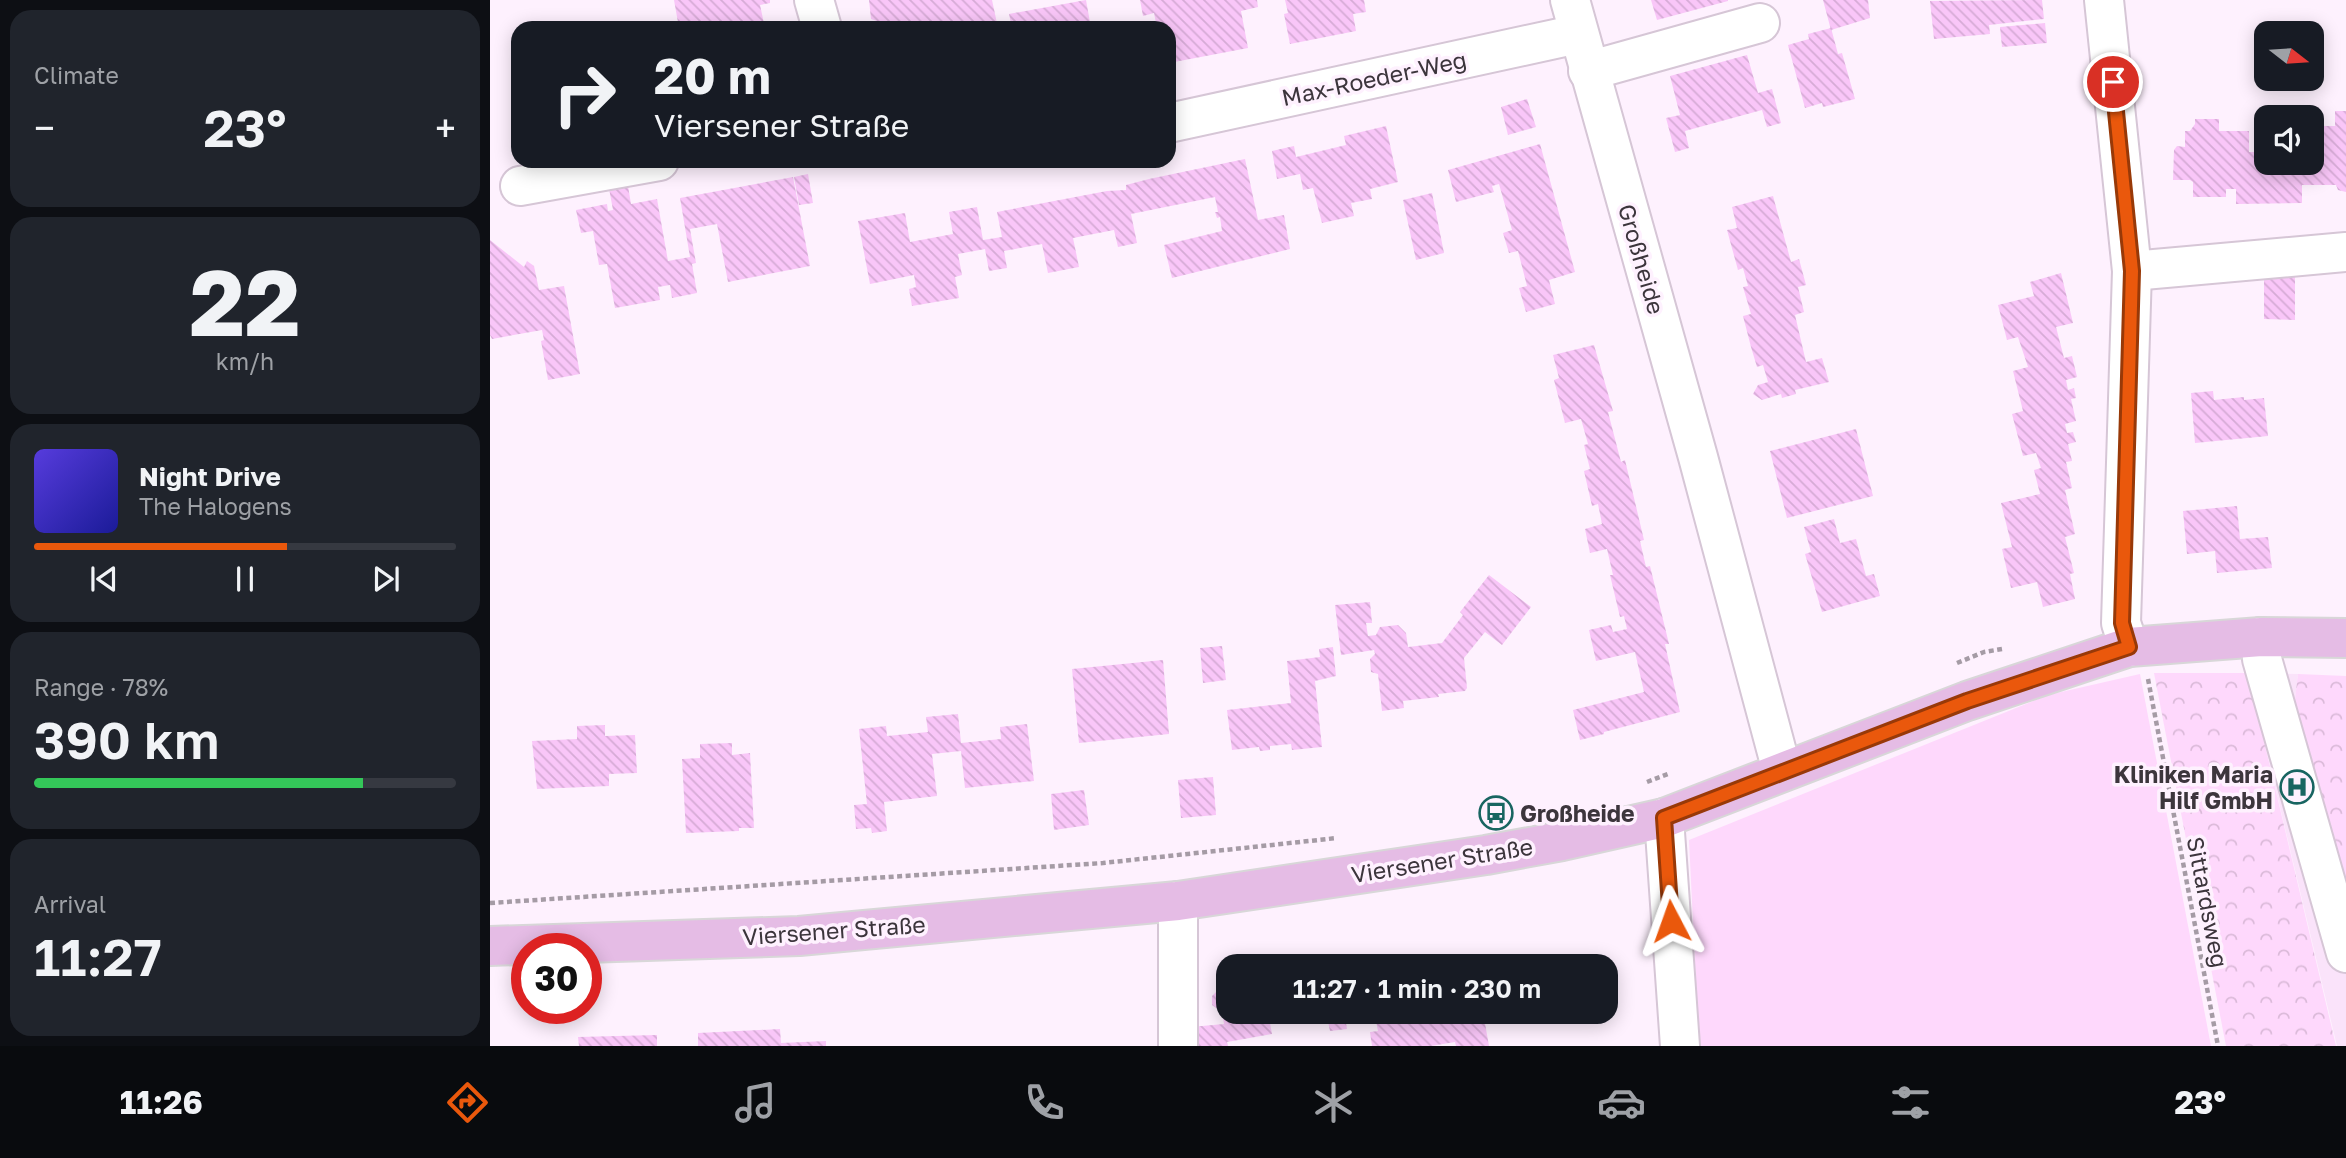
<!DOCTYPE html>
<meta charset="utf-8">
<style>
body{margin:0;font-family:"Golos Text",sans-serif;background:#20242c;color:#f1f3f6;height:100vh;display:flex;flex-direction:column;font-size:26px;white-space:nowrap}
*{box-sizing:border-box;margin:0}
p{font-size:23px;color:#9ea1a6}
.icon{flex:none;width:38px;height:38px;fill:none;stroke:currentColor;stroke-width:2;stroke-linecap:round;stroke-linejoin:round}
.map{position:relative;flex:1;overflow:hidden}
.panel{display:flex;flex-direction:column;gap:10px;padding:10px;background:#0d0f14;width:490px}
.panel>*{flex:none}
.guide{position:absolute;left:21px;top:21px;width:665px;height:147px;border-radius:21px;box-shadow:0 4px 18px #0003;background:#171b24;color:#f1f3f6;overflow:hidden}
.needle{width:46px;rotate:107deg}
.tools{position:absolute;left:1764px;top:21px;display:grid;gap:14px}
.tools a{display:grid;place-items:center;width:70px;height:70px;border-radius:14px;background:#171b24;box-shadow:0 4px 18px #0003;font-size:35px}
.speed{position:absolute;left:21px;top:933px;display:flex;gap:14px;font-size:35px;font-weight:700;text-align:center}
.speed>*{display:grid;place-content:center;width:91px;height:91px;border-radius:50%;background:#171b24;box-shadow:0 4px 18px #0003;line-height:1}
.speed .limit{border:10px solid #d22;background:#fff;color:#111}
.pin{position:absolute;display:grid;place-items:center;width:60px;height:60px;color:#fff;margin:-30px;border:4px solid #fff;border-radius:50%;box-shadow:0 2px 7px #0007}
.me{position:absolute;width:77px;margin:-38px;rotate:356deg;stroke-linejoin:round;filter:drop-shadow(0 0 5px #0008)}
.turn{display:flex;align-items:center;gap:24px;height:147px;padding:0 28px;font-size:32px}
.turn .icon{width:91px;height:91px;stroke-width:2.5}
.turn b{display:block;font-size:49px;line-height:60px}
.big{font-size:52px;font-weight:600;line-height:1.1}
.panel .card{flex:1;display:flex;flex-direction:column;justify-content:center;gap:10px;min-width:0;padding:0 24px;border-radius:21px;background:#20242c}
.panel .dial{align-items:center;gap:0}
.dial b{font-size:91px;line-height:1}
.song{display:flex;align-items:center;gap:21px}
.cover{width:84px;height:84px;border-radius:10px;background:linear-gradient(135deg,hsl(250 70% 55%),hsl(240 70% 35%))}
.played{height:7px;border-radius:4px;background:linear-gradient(90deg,#ea580c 60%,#363941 60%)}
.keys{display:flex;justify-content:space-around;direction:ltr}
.heat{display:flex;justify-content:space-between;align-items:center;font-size:38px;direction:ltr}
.charge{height:10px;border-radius:5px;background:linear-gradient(90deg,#34c759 78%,#363941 0)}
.trip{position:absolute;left:726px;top:954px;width:402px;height:70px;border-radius:21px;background:#171b24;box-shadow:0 4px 18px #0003;font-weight:600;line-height:70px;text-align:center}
.dock{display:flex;height:112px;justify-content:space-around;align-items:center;background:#090b0e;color:#9ea1a6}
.dock .icon{width:49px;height:49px}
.dock .current{color:#ea580c}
.dock b{font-size:32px;color:#f1f3f6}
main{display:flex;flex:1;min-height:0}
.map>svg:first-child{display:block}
.built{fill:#fae3fa}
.grass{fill:#fed8fc}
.forest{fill:url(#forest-crowns)}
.building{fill:url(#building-back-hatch)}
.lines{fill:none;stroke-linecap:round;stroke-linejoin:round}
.minor-casing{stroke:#d6c6d6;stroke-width:42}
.major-casing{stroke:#d8d7d8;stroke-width:42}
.path{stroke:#a59ba5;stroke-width:4.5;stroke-dasharray:5 3.5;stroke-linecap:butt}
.minor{stroke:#fff;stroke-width:38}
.major{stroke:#e5bce5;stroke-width:38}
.route-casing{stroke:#983908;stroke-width:18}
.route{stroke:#ea580c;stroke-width:12}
.labels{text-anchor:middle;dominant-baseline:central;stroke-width:7;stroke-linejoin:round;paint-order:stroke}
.street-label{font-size:23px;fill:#3c353c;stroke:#fef1fe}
.poi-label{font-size:23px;font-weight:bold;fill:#3c353c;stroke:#fef1fe;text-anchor:end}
</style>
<main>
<section class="panel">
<div class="card"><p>Climate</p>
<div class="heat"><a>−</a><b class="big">23°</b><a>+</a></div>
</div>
<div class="card dial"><b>22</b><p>km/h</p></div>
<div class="card">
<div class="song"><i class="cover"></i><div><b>Night Drive</b><p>The Halogens</p></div></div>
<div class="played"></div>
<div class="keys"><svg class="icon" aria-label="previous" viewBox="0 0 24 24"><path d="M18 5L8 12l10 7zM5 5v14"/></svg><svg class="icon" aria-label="pause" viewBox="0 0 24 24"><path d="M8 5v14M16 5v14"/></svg><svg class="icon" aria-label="next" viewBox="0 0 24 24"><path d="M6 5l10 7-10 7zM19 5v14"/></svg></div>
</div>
<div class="card"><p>Range · 78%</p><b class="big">390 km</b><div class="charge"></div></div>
<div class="card"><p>Arrival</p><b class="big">11:27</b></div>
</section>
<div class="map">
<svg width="1856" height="1046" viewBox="0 0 1856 1046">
<defs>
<pattern id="forest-crowns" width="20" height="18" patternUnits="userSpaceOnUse" patternTransform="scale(1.75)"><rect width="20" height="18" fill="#fed8fc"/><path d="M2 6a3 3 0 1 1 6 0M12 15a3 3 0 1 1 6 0" fill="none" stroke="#dbbad9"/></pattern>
<pattern id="building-back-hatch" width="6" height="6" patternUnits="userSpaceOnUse" patternTransform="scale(1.75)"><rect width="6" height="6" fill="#f9c6f8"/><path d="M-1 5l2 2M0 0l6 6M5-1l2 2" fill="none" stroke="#d6abd6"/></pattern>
</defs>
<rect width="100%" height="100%" fill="#fef1fe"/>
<polygon class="built" points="1758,673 1808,674 1804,707 1856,879 1856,1046 1847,1046"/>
<polygon class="grass" points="1650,674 1721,1046 1209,1046 1199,840 1558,695"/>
<g class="forest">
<polygon points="1664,673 1758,673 1846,1046 1736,1046"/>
<polygon points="1808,674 1856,676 1856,879 1804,707"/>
</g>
<g class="building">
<polygon points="184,0 280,0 280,3 270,5 275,28 189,28"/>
<polygon points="379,0 502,0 508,28 388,28 387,21 381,19"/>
<polygon points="596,0 601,28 522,28 519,14"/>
<polygon points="650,0 767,0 768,7 751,11 758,48 679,63 679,28 667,28 664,13 653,16"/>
<polygon points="795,0 874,0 876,12 863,14 866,31 800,44 794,14 798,13"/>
<polygon points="1161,0 1238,0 1238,1 1167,20"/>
<polygon points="1333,0 1378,0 1380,18 1341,30"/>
<polygon points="1552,0 1554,19 1499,25 1500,34 1444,39 1440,1"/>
<polygon points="1555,23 1557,43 1512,47 1510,27"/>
<polygon points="1341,28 1348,54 1352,53 1365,99 1333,107 1332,103 1315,108 1298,45 1319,39 1318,34"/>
<polygon points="1257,55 1268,93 1282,89 1291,123 1277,127 1272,110 1195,131 1199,148 1185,152 1176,118 1190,115 1180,76"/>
<polygon points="1037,99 1046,127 1018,135 1011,107"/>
<polygon points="1845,111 1856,111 1856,192 1848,190 1846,185 1812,185 1812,203 1746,204 1746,189 1736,189 1736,197 1703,197 1703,182 1700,180 1683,180 1684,150 1687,146 1695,147 1695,131 1700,131 1705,124 1705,119 1729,119 1729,131 1759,131 1759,152 1774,152 1774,167 1824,166 1824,126 1845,126"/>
<polygon points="896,126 908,182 880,189 882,199 861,203 864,216 832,223 823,188 813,190 810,174 787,179 782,151 804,146 806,157 856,145 854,136"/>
<polygon points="1050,144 1085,272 1059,280 1065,304 1036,312 1029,288 1037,286 1028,251 1019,253 1013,233 1022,230 1009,184 1002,186 1004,192 966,202 958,170"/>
<polygon points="755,159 768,220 794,215 800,249 682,278 674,245 732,231 730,217 727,218 725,212 728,212 725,197 641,214 647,243 628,247 624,230 583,238 589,267 558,273 552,244 514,251 517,268 499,271 495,249 468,254 472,275 465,277 469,298 422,306 419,289 426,287 424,275 380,284 368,221 415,213 420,242 463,234 459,212 487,207 493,240 512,237 507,212 617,191 636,190 636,185 659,179"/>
<polygon points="318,174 323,203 309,205 304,177"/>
<polygon points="303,177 320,266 238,282 227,224 200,229 206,263 202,264 207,293 182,298 180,285 168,287 170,300 125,308 117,264 109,265 103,231 91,233 86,210 117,204 118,211 123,210 118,183 137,180 141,204 167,199 178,261 200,257 190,198"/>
<polygon points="942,193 954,253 926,260 913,200"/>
<polygon points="1283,196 1301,262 1309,259 1316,285 1308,287 1314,312 1305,315 1316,362 1332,358 1339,382 1305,390 1306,394 1292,398 1291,394 1272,400 1263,394 1268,385 1278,382 1273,365 1267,367 1261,347 1253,316 1261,314 1253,287 1258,286 1253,268 1248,270 1237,230 1247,228 1242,207"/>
<polygon points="0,240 34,267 37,261 44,266 49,290 74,286 90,374 58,380 51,341 54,340 52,330 2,339 0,335"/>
<polygon points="1571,273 1583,323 1566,327 1574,358 1582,356 1587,377 1576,380 1578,390 1584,388 1586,398 1581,399 1586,421 1575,424 1577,433 1583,432 1586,442 1578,444 1582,461 1576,462 1582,488 1575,490 1585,534 1575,537 1584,573 1580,574 1585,599 1553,607 1547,582 1521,588 1512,549 1522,547 1511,503 1550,494 1544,470 1551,468 1546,453 1533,456 1522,414 1533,411 1523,371 1538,367 1528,337 1517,340 1508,305 1544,296 1540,282"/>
<polygon points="1774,276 1805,277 1805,320 1774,319"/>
<polygon points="1104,345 1123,411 1118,412 1131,462 1135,460 1154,540 1150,541 1156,567 1160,566 1179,644 1175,644 1190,712 1114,732 1114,734 1090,740 1083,710 1154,692 1145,652 1106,661 1099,630 1121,625 1123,632 1137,629 1134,616 1130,617 1120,575 1123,575 1117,549 1100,553 1095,529 1112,524 1108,504 1102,506 1094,471 1100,469 1094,445 1098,444 1091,419 1075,423 1064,380 1069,378 1063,355"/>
<polygon points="1723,391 1724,400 1754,397 1754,400 1774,398 1778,436 1705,443 1701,393"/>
<polygon points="1366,429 1383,496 1297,518 1280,451"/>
<polygon points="1747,506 1750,539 1778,537 1782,568 1727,573 1725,551 1697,554 1693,511"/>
<polygon points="1344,519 1350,543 1366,539 1376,576 1384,574 1390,596 1332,612 1315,554 1321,552 1314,527"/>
<polygon points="999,575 1041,607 1012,645 995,632 974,658 977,688 975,691 948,694 949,697 913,701 914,708 892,711 888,674 881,672 880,659 885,654 884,650 851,655 845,605 880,602 882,623 876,623 878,636 886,635 890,627 908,625 916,633 918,647 952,643 973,615 970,612"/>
<polygon points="732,646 736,680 713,683 710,648"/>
<polygon points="843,647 846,676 825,681 832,747 802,750 801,744 780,746 780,750 770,751 769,747 742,750 737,710 801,703 797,661 830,657 829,649"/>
<polygon points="673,660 679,734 589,743 582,669"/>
<polygon points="468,714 471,743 511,739 510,727 537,724 544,781 475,788 471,751 442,754 447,796 394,802 397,831 382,833 381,828 366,829 364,805 377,804 369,729 396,726 397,736 438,732 436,717"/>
<polygon points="115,725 115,736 145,735 147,773 119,774 119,786 47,789 42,741 87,739 87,726"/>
<polygon points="242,743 242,755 260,753 264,828 249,828 249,831 196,833 192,759 210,758 210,744"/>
<polygon points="723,777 726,815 691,818 688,780"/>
<polygon points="594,790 599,825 564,830 561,794"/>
<polygon points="733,966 738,966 738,1012 829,1012 830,1015 780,1023 782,1034 737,1042 738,1046 701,1046 701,1027 734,1024 732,1012 722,1005 722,996 729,989 726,972 730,972"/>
<polygon points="836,1012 854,1012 857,1029 840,1031"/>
<polygon points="884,1012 961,1012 962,1016 993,1012 999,1046 966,1046 965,1042 941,1046 882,1046 880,1032 888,1031"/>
<polygon points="290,1029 291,1043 336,1041 336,1046 208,1046 208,1033"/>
<polygon points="167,1035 167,1046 89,1046 88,1037"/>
</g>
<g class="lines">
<defs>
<g id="minor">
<polyline points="324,0 332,28"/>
<polyline points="1080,0 1208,457 1292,771"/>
<polyline points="1614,0 1642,271 1631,623 1639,647"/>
<polyline points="1098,71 1270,23"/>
<polyline points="679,123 1088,34"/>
<polyline points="30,186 169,161"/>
<polyline points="1642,271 1856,252"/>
<polyline points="1771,637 1772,659 1856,953"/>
<polyline points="1174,818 1190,1046"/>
<polyline points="688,1046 688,901"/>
</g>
<polyline id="major" points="0,946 309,936 688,901 996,855 1072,841 1174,818 1477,701 1639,647 1771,637 1856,638"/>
</defs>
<use href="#minor" class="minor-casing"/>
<use href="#major" class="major-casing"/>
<g class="path">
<polyline points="1467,663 1494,652 1512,649"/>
<polyline points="1658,679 1728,1046"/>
<polyline points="1157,782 1178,774"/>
<polyline points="0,903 613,863 847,838"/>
</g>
<use href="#minor" class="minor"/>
<use href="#major" class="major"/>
</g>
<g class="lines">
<defs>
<polyline id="route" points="1181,921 1174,818 1477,701 1639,647 1632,623 1642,271 1623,82"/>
</defs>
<use href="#route" class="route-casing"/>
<use href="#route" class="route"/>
</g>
<defs>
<symbol id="hospital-ring" viewBox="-11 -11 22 22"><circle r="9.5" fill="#fef1fe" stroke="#186561" stroke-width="1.5"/><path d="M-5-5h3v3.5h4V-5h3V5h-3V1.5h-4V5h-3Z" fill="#186561"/></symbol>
<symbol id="bus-ring" viewBox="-11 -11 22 22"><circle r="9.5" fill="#fef1fe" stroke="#186561" stroke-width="1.5"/><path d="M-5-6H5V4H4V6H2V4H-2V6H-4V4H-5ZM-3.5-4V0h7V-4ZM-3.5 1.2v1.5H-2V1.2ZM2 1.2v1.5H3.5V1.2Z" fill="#186561"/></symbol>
</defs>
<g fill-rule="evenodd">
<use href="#hospital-ring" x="1788" y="768" width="38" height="38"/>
<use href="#bus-ring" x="987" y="794" width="38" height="38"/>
</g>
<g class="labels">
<g class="street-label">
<text transform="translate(884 78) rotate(-12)">Max-Roeder-Weg</text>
<text transform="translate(1152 259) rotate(74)">Großheide</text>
<text transform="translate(952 860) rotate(-9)">Viersener Straße</text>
<text transform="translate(1718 902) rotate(79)">Sittardsweg</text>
<text transform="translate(344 930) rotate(-4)">Viersener Straße</text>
</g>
<g class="poi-label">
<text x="1783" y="774">Kliniken Maria<tspan x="1783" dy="26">Hilf GmbH</tspan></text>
<text x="1030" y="813" text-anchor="start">Großheide</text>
</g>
</g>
</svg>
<div class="tools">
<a><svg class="needle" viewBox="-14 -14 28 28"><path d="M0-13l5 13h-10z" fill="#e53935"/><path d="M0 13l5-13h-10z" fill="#9ea1a6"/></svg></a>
<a><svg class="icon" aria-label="sound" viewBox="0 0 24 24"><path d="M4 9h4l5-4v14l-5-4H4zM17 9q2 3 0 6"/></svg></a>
</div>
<div class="speed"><div class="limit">30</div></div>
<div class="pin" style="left:1623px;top:82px;background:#d93025"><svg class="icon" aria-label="arrive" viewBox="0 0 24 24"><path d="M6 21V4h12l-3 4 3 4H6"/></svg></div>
<svg class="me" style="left:1181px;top:921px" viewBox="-20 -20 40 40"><path d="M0-17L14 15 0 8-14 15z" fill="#ea580c" stroke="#fff" stroke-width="4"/></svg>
<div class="trip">11:27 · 1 min · 230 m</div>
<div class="guide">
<div class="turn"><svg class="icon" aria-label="right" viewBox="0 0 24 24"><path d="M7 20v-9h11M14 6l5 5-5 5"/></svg><div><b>20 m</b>Viersener Straße</div></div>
</div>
</div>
</main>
<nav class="dock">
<b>11:26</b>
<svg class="icon current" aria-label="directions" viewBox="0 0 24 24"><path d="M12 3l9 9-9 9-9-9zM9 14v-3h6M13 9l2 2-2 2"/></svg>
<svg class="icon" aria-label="music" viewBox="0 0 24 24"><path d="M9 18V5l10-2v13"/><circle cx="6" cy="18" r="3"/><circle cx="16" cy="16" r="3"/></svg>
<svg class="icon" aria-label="phone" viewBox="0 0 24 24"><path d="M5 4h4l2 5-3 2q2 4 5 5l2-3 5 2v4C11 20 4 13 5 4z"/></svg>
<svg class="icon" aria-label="climate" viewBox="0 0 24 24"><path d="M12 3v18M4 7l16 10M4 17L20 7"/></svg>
<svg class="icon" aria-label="car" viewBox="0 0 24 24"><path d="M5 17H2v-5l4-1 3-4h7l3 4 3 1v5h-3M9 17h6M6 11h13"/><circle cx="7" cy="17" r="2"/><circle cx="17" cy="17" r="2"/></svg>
<svg class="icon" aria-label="filters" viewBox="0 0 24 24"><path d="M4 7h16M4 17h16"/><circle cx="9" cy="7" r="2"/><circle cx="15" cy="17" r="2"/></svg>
<b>23°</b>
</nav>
